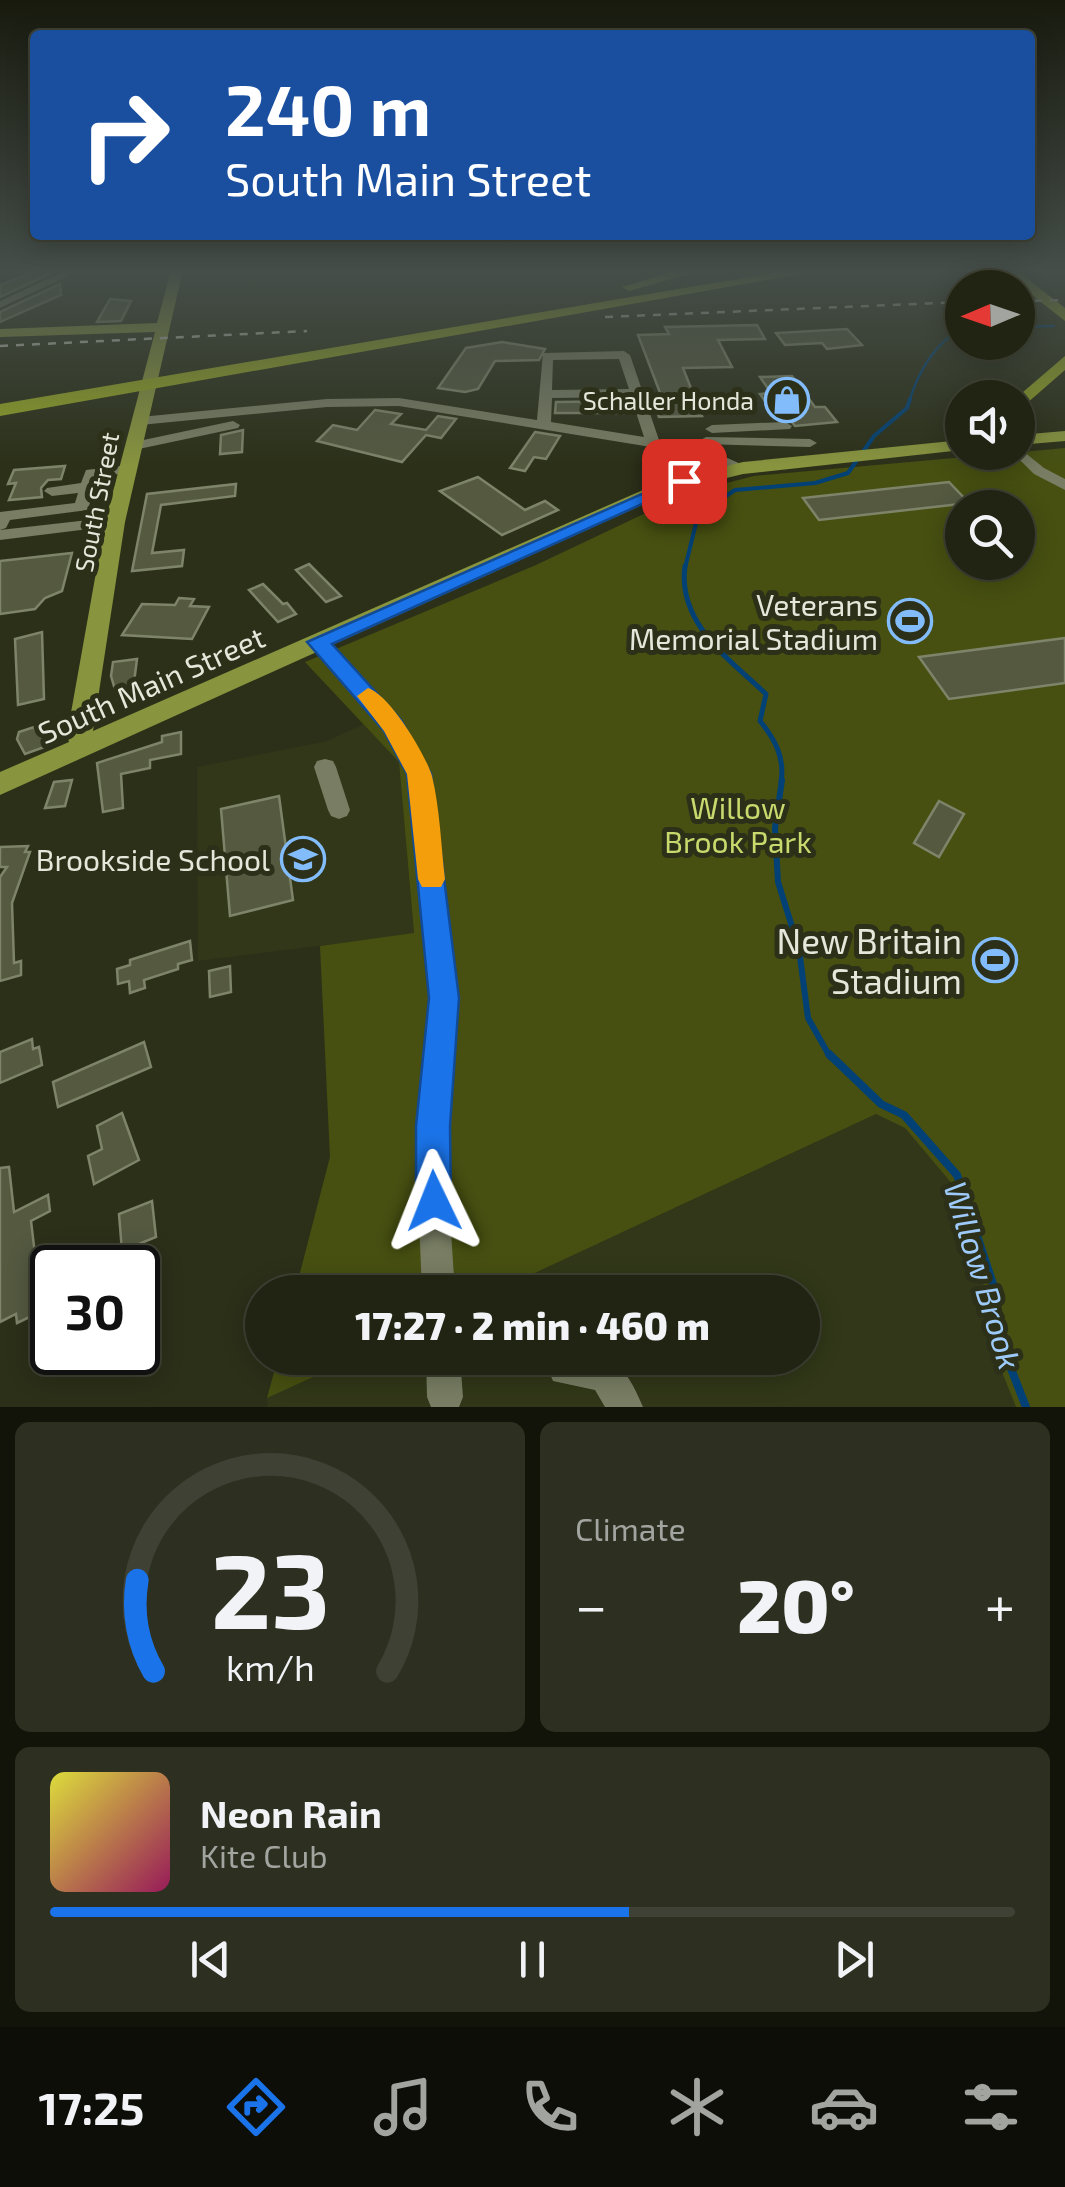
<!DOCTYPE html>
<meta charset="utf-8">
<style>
body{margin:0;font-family:"Exo 2",sans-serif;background:#2d3021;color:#f1f3f6;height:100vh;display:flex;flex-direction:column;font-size:38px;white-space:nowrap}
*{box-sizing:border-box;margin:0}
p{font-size:32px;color:#a2a4a0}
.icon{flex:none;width:55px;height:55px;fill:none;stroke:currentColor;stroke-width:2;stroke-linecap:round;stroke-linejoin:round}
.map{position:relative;height:1407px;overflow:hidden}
.panel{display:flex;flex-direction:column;gap:15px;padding:15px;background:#12140a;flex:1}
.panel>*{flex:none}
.guide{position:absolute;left:30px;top:30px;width:1005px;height:210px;border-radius:10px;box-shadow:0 5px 25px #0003,0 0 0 2px #3e4133;background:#1a4fa0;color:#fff;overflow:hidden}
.needle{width:65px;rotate:268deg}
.buttons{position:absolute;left:945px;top:270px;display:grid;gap:20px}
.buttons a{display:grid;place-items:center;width:90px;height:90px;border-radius:50%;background:#212413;box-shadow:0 5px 25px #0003,0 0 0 2px #3e4133;font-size:50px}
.speed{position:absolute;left:30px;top:1245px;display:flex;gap:20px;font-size:50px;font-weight:700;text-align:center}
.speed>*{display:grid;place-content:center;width:130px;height:130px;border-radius:50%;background:#212413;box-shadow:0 5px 25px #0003,0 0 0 2px #3e4133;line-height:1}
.speed .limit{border:5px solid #111;border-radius:15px;background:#fff;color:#111}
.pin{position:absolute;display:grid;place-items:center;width:85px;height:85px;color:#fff;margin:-42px;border-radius:20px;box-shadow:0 5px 15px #0006}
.me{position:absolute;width:110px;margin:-55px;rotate:358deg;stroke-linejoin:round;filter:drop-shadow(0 0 8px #0008)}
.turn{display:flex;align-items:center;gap:35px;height:210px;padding:0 30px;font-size:45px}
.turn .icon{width:130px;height:130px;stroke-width:2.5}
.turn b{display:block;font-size:70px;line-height:85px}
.big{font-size:75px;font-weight:800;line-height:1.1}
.panel .tile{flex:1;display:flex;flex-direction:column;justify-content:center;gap:15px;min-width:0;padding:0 35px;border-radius:15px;background:#2d3021}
.panel .dial{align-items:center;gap:0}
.dial svg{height:260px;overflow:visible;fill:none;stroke:#3e4133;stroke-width:7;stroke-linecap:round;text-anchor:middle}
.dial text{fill:#f1f3f6;stroke:none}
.song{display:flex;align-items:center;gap:30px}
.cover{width:120px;height:120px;border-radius:15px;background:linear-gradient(135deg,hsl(60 70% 55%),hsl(330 70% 35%))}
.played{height:10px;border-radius:5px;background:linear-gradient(90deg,#1a73e8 60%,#3e4133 60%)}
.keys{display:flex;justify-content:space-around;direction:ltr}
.heat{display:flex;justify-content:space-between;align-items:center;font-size:55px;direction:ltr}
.panel .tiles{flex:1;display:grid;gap:15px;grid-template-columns:1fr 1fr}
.tile:last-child{grid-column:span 2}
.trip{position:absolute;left:245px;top:1275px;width:575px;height:100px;border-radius:50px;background:#212413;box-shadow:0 5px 25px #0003,0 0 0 2px #3e4133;font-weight:800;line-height:100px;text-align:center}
.menu{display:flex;height:160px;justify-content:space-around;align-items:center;background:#0d0e08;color:#a2a4a0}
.menu .icon{width:70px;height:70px}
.menu .selected{color:#1a73e8}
.menu b{font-size:45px;color:#f1f3f6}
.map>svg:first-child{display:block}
.built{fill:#313718}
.green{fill:#475011;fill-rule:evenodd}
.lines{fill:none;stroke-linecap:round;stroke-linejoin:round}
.stream-far4{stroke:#024175;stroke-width:2.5}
.stream-far3{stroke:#024175;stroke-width:4}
.stream-far2{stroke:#024175;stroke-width:5}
.stream-far1{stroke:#024175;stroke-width:6}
.stream{stroke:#024175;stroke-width:8}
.building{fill:#545940;stroke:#7e8469;stroke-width:2.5}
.minor{fill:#787d63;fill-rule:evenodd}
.major{fill:#88943e;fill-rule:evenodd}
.highway{fill:#92a326;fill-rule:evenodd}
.rail{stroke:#bfc2b2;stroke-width:2.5;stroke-dasharray:8 8;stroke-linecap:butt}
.route{fill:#1a73e8;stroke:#114b97;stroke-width:2.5}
.slow{fill:#f59e0b}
.labels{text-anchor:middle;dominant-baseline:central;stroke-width:10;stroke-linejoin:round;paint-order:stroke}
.far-poi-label{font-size:25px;fill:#e4e7d9;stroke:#2c3019;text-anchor:end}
.far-street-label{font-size:25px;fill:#e4e7d9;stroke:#2c3019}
.poi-label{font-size:30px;fill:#e4e7d9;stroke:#2c3019;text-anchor:end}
.street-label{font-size:30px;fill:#e4e7d9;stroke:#2c3019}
.park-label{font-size:30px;fill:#c8da6d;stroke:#2c3019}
.water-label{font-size:32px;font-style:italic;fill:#9ecaf9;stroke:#2c3019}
.near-poi-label{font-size:35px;fill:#e4e7d9;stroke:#2c3019;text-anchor:end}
</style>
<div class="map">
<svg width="1065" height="1407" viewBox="0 0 1065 1407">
<rect width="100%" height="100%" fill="#2c3019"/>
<g class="built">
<polygon points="364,724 399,762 414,934 198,961 197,767 327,741"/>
<polygon points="876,1114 905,1128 953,1185 983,1281 990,1342 1016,1407 268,1407 267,1398 355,1358 802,1358 802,1292 494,1292"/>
</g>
<g class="green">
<path d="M1065 448V1407H1016L990 1342 983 1281 953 1185 905 1128 876 1114 494 1292H295L330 1157 320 946 414 933 399 762 305 662 536 565 688 493 754 476ZM962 508H1018V562H962Z"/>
<polygon points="278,1358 355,1358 267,1398"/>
</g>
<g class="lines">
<g class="stream-far4">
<polyline points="1018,327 1054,326"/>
<path d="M909 402C918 372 935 343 962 328"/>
</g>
<polyline class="stream-far3" points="685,568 698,515 735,490 815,483 848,473 874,436 907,408 910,399"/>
<path class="stream-far2" d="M685 566C677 623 729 659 766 694L760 721C775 739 785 758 781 782"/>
<polyline class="stream-far1" points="782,780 775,828 778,882 799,949 808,1018 830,1057"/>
<polyline class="stream" points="829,1054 881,1104 904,1115 957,1175 994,1287 999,1338 1026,1407"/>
</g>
<g class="building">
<polygon points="38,270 58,270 0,297 0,285"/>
<polygon points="60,284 61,295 0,322 0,312"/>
<polygon points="110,299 131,301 121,321 97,322"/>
<polygon points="757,325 765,339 718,340 732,367 683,368 702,416 659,417 652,398 662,398 638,335 669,334 665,327"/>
<polygon points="847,329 862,345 827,349 822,343 785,345 776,333"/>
<polygon points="502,342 545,349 539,360 495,361 478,389 465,392 438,388 466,348"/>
<polygon points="792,376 815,407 825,407 837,422 795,426 781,408 770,408 760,394 771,393 760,377"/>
<polygon points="556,402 628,401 632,413 555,413"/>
<polygon points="375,410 401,414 391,424 426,430 438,416 456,419 441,438 426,435 402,462 317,441 333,425 357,430"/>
<polygon points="243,430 242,452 220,454 221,435"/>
<polygon points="535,432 560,436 546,459 534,457 525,471 510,468"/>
<polygon points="65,466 61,479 48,480 41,488 42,497 9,500 16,483 8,484 14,470"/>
<polygon points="478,477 525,510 545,501 558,510 502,535 440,491"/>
<polygon points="949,482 969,503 819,520 803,498"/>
<polygon points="236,484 235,496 161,505 152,553 184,550 182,566 132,571 147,494"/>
<polygon points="72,553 62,591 45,598 35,609 0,614 0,561"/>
<polygon points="309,564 341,596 326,602 296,570"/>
<polygon points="263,584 283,604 287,603 296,614 278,622 249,590"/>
<polygon points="179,598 194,599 190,606 209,607 192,639 122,635 142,604 175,605"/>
<polygon points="42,632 44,699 18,705 15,639"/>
<polygon points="1065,638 1065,683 949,699 919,657"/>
<polygon points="137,659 132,698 118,700 111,676 113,662"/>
<polygon points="34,727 35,730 44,727 50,745 25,754 17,739 19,732"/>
<polygon points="181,732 181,754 150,760 150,768 121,774 123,808 103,812 97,763 162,742 162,736"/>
<polygon points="72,780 65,806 45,808 54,782"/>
<polygon points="279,796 293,900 230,916 221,809"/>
<polygon points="939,801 964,814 939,857 914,843"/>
<polygon points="28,846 25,852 30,852 12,903 14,963 21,961 21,975 0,981 0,877 7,867 0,867 0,847"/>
<polygon points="190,941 192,960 178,964 178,969 144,980 145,988 130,993 129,981 118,984 117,969 130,965 130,960"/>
<polygon points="230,966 231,992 210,997 209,971"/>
<polygon points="32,1039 33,1049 39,1047 42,1065 0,1083 0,1052"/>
<polygon points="144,1042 151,1067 58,1107 53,1082"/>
<polygon points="122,1113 139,1160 94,1184 88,1156 102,1149 97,1126"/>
<polygon points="9,1167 14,1212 48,1195 50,1211 31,1221 36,1263 62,1251 63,1268 52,1268 52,1298 36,1306 36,1314 17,1323 16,1314 0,1322 0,1168"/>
<polygon points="152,1201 156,1237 122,1251 119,1214"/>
</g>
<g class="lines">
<g class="minor">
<polygon points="67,270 81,270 0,308 0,301"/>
<path d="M624 351 630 355 659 440 703 447 743 465V471H733L694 454 399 406 327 407 140 425 133 421 140 417 327 399 399 398 537 420 543 353ZM619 359 629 389 552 390 553 360ZM631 397 644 437 551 422 552 398Z"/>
<polygon points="233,421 240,425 238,428 134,450 127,446 134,442"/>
<polygon points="785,422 792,426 790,429 712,433 705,429 712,425"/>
<polygon points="706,437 810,439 817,443 810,447 701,444 699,441"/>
<polygon points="1018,447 1044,468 1065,479 1065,490 1034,474 1012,452 1018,452"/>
<polygon points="128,465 135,469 133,472 97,477 88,510 10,520 6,528 0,530 0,512 75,503 78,493 52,496 44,491 47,488 81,483 86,470"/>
<polygon points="115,517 121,519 121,525 0,540 0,530"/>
<path d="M318 636 325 638C369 686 415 728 434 792L457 998 447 1171 455 1292H422L417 1171 431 998 412 792C393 724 347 696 309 642Z"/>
<polygon points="325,759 333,761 336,767 350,810 347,816 339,819 331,816 328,810 314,767 317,761"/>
<polygon points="426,1358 460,1358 463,1397 459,1407 431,1407 427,1397"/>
<path d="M552 1358C608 1358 619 1350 643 1407H605L595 1390 553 1381 548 1369Z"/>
</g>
<g class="major">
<polygon points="171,270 183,270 125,522 93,731 659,483 743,462 962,440 962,450 743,474 673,491 0,795 0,772 69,742 67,735 105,522 155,332 0,337 0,329 157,323"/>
<polygon points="1065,431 1065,441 1018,445 1018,435"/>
</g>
<g class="highway">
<polygon points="678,270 703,270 629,291 622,287"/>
<polygon points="790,270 823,270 0,416 0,404"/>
<polygon points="1000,270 1016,270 1065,308 1065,321"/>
<polygon points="1065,356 1065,370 1018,411 1016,398"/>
</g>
<g class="rail">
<polyline points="1018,301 1065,300"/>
<polyline points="605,317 962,302"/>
<polyline points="0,346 307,331"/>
</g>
</g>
<linearGradient id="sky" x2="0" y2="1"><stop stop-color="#181a0e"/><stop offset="0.58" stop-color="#454e49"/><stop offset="1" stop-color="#454e49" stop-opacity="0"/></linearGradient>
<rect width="1065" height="467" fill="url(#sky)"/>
<polygon class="route" points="678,478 693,481 332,644 401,720 431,774 459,998 450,1126 451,1201 446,1214 434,1219 421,1214 416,1201 416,1126 429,998 407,774 384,731 307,642"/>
<path class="slow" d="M368 688C389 694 426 755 432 776 440 809 441 846 445 879L441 887H422L418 879 407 774 384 731 357 696Z"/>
<defs>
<symbol id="shop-ring" viewBox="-11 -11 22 22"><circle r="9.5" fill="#2c3019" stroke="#82bcfa" stroke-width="1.5"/><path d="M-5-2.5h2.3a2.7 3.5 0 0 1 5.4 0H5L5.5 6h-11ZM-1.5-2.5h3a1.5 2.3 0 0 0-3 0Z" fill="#82bcfa"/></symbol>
<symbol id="stadium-ring" viewBox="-11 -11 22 22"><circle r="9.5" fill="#2c3019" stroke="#82bcfa" stroke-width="1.5"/><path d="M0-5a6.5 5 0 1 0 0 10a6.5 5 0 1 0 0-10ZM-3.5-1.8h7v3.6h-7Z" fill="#82bcfa"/></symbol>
<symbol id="school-ring" viewBox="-11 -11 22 22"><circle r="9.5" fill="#2c3019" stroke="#82bcfa" stroke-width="1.5"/><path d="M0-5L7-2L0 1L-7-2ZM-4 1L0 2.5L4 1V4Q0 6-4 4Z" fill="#82bcfa"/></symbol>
</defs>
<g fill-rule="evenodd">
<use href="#shop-ring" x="762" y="375" width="50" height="50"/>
<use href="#stadium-ring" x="885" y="596" width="50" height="50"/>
<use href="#school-ring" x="278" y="834" width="50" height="50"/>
<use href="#stadium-ring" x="970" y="935" width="50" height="50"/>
</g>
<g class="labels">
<g class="far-poi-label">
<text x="754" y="400">Schaller Honda</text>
</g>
<g class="far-street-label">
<text transform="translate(96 502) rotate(-79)">South Street</text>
</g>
<g class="poi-label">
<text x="878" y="604">Veterans<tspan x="878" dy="34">Memorial Stadium</tspan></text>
<text x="270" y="859">Brookside School</text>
</g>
<g class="street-label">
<text transform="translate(151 684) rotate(-24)">South Main Street</text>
</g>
<g class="park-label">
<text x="738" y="807">Willow<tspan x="738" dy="34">Brook Park</tspan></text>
</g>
<g class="water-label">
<text transform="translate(984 1275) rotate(73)">Willow Brook</text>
</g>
<g class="near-poi-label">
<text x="962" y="940">New Britain<tspan x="962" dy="40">Stadium</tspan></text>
</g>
</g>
</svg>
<div class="buttons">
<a><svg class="needle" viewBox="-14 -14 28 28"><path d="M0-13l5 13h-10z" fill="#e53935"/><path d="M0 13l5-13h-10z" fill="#a2a4a0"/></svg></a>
<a><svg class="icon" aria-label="sound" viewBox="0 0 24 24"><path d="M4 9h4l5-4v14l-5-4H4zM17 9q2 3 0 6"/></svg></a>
<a><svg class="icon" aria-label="search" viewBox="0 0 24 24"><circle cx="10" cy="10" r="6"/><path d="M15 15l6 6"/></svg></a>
</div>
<div class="speed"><div class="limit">30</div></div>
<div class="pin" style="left:684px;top:481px;background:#d93025"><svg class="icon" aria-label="arrive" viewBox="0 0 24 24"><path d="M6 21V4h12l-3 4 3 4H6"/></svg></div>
<svg class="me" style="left:434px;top:1201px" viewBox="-20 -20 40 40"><path d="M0-17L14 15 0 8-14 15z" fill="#1a73e8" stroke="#fff" stroke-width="4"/></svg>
<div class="trip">17:27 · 2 min · 460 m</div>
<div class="guide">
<div class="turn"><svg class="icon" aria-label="right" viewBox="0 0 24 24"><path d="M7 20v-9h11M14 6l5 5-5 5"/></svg><div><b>240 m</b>South Main Street</div></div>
</div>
</div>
<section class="panel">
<div class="tiles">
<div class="tile dial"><svg viewBox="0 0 100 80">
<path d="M14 69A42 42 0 1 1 86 69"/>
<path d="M14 69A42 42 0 0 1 9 41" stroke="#1a73e8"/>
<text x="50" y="56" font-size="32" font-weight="700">23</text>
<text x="50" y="72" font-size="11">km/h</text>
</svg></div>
<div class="tile"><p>Climate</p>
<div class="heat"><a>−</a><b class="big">20°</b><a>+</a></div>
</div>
<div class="tile">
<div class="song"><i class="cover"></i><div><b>Neon Rain</b><p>Kite Club</p></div></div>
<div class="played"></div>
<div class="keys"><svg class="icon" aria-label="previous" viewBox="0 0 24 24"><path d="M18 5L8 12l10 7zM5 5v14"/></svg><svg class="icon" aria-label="pause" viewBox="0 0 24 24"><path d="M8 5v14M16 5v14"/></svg><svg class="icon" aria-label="next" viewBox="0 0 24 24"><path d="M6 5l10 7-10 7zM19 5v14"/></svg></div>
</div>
</div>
</section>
<nav class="menu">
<b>17:25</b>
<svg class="icon selected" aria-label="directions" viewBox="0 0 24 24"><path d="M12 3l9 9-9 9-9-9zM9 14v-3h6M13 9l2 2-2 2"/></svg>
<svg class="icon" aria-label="music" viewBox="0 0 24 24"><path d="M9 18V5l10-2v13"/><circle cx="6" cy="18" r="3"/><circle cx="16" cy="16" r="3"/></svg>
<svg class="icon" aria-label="phone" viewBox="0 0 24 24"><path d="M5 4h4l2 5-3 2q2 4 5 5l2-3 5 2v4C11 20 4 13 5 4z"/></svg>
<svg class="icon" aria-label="climate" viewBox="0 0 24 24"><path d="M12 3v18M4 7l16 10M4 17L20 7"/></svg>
<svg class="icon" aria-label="car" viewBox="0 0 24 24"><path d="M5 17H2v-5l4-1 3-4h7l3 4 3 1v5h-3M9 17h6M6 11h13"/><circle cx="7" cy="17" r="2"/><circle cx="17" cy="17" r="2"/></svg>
<svg class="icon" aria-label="filters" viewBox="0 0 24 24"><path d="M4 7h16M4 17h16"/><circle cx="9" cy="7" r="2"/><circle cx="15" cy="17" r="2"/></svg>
</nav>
